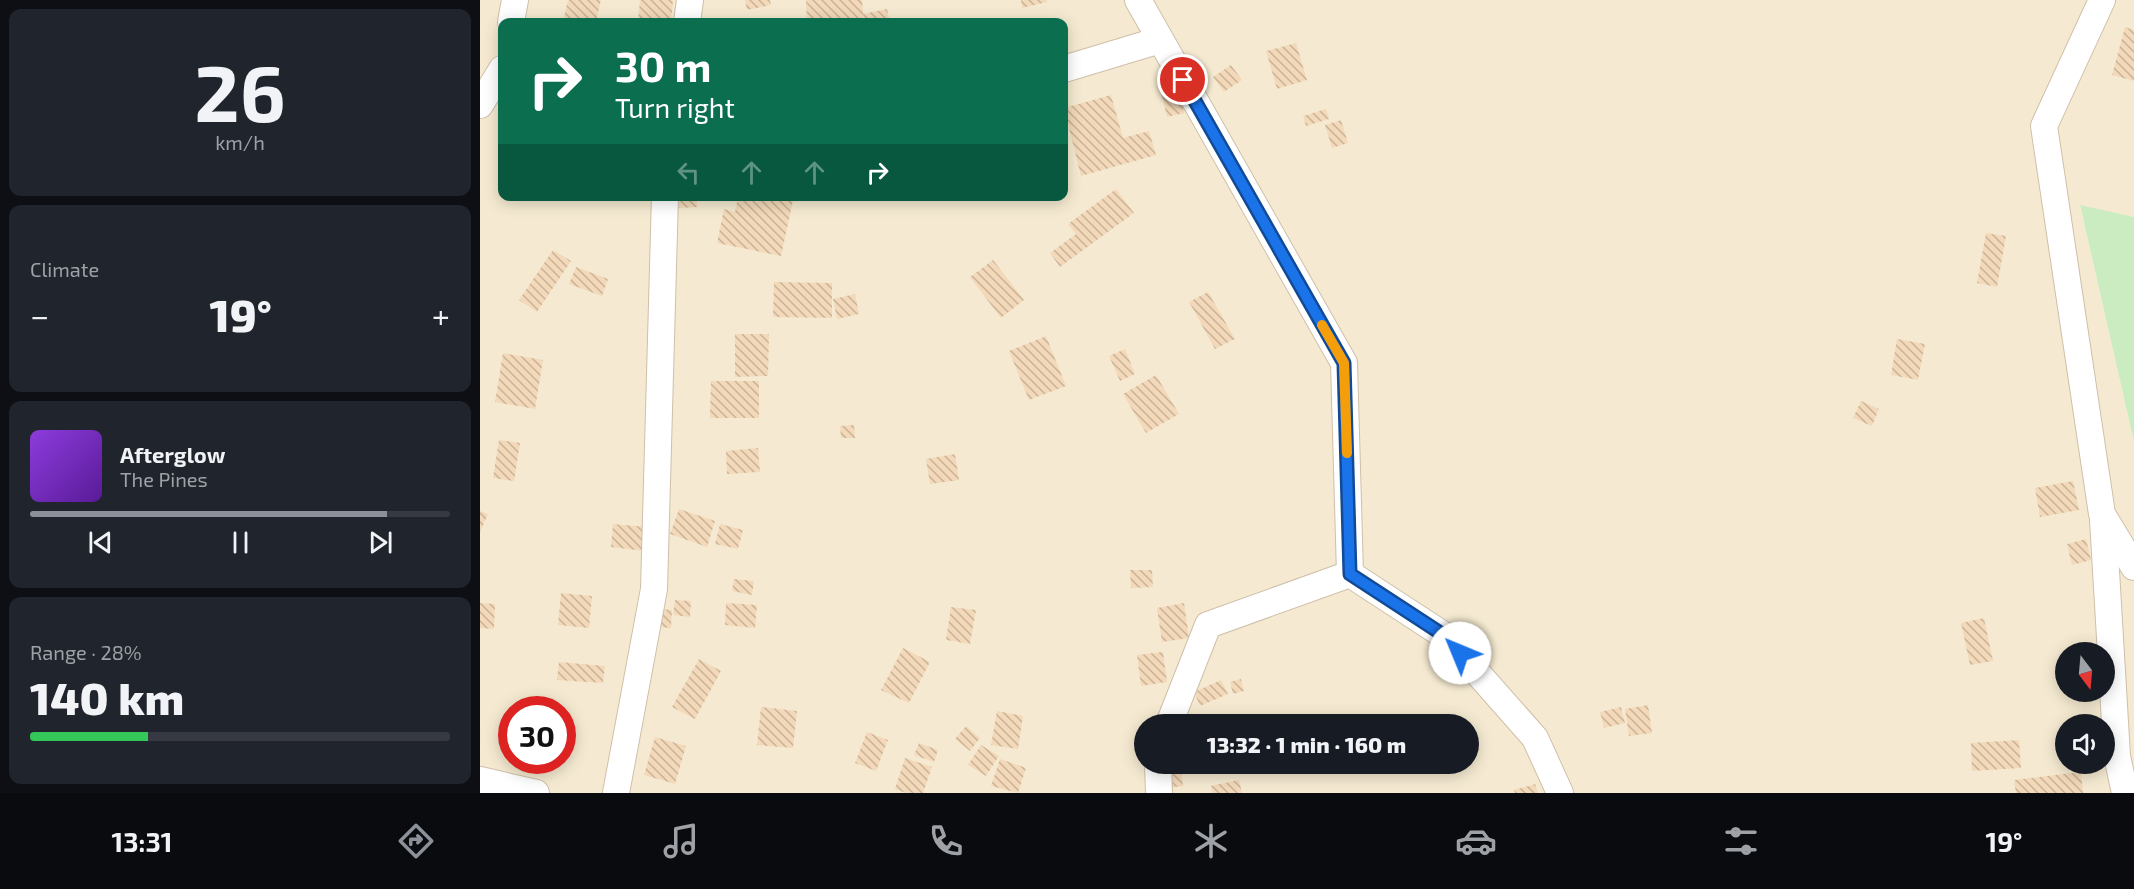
<!DOCTYPE html>
<meta charset="utf-8">
<style>
body{margin:0;font-family:"Exo 2",sans-serif;background:#20242c;color:#f1f3f6;height:100vh;display:flex;flex-direction:column;font-size:22px;white-space:nowrap}
*{box-sizing:border-box;margin:0}
p{font-size:20px;color:#9ea1a6}
.icon{flex:none;width:33px;height:33px;fill:none;stroke:currentColor;stroke-width:2;stroke-linecap:round;stroke-linejoin:round}
.map{position:relative;flex:1;overflow:hidden}
.side{display:flex;flex-direction:column;gap:9px;padding:9px;background:#0d0f14;width:480px}
.side>*{flex:none}
.banner{position:absolute;left:18px;top:18px;width:570px;height:183px;border-radius:12px;box-shadow:0 3px 15px #0003;background:#0b6e4f;color:#fff;overflow:hidden}
.needle{width:39px;rotate:164deg}
.fabs{position:absolute;left:1575px;top:642px;display:grid;gap:12px}
.fabs a{display:grid;place-items:center;width:60px;height:60px;border-radius:50%;background:#171b24;box-shadow:0 3px 15px #0003;font-size:30px}
.speed{position:absolute;left:18px;top:696px;display:flex;gap:12px;font-size:30px;font-weight:700;text-align:center}
.speed>*{display:grid;place-content:center;width:78px;height:78px;border-radius:50%;background:#171b24;box-shadow:0 3px 15px #0003;line-height:1}
.speed .limit{border:9px solid #d22;background:#fff;color:#111}
.pin{position:absolute;display:grid;place-items:center;width:51px;height:51px;color:#fff;margin:-26px;border:3px solid #fff;border-radius:50%;box-shadow:0 2px 6px #0007}
.me{position:absolute;width:66px;margin:-33px;rotate:315deg;stroke-linejoin:round;filter:drop-shadow(0 0 4px #0008)}
.turn{display:flex;align-items:center;gap:21px;height:126px;padding:0 18px;font-size:27px}
.turn .icon{width:78px;height:78px;stroke-width:2.5}
.turn b{display:block;font-size:42px;line-height:51px}
.lanes{display:flex;align-items:center;height:57px;padding:0 18px;background:#0003;justify-content:center;gap:30px;direction:ltr}
.lanes .off{opacity:.35}
.big{font-size:45px;font-weight:800;line-height:1.1}
.side .widget{flex:1;display:flex;flex-direction:column;justify-content:center;gap:9px;min-width:0;padding:0 21px;border-radius:12px;background:#20242c}
.side .dial{align-items:center;gap:0}
.dial b{font-size:78px;line-height:1}
.song{display:flex;align-items:center;gap:18px}
.cover{width:72px;height:72px;border-radius:9px;background:linear-gradient(135deg,hsl(270 70% 55%),hsl(270 70% 35%))}
.played{height:6px;border-radius:3px;background:linear-gradient(90deg,#8c9099 85%,#363941 85%)}
.keys{display:flex;justify-content:space-around;direction:ltr}
.heat{display:flex;justify-content:space-between;align-items:center;font-size:33px;direction:ltr}
.charge{height:9px;border-radius:4px;background:linear-gradient(90deg,#34c759 28%,#363941 0)}
.trip{position:absolute;left:654px;top:714px;width:345px;height:60px;border-radius:30px;background:#171b24;box-shadow:0 3px 15px #0003;font-weight:800;line-height:60px;text-align:center}
.dock{display:flex;height:96px;justify-content:space-around;align-items:center;background:#090b0e;color:#9ea1a6}
.dock .icon{width:42px;height:42px}
.dock .selected{color:#8c9099}
.dock b{font-size:27px;color:#f1f3f6}
main{display:flex;flex:1;min-height:0}
.map>svg:first-child{display:block}
.residential{fill:#f5ead1;fill-rule:evenodd}
.grass{fill:#cbebc1}
.building{fill:url(#building-back-hatch)}
.lines{fill:none;stroke-linecap:round;stroke-linejoin:round}
.minor-casing{stroke:#cfbfa9;stroke-width:28}
.minor{stroke:#fff;stroke-width:26}
.route-casing{stroke:#114b97;stroke-width:15}
.route{stroke:#1a73e8;stroke-width:10}
.slow{stroke:#f59e0b;stroke-width:10}
</style>
<main>
<section class="side">
<div class="widget dial"><b>26</b><p>km/h</p></div>
<div class="widget"><p>Climate</p>
<div class="heat"><a>−</a><b class="big">19°</b><a>+</a></div>
</div>
<div class="widget">
<div class="song"><i class="cover"></i><div><b>Afterglow</b><p>The Pines</p></div></div>
<div class="played"></div>
<div class="keys"><svg class="icon" aria-label="previous" viewBox="0 0 24 24"><path d="M18 5L8 12l10 7zM5 5v14"/></svg><svg class="icon" aria-label="pause" viewBox="0 0 24 24"><path d="M8 5v14M16 5v14"/></svg><svg class="icon" aria-label="next" viewBox="0 0 24 24"><path d="M6 5l10 7-10 7zM19 5v14"/></svg></div>
</div>
<div class="widget"><p>Range · 28%</p><b class="big">140 km</b><div class="charge"></div></div>
</section>
<div class="map">
<svg width="1654" height="793" viewBox="0 0 1654 793">
<defs>
<pattern id="building-back-hatch" width="6" height="6" patternUnits="userSpaceOnUse" patternTransform="scale(1.5)"><rect width="6" height="6" fill="#f3d9b9"/><path d="M-1 5l2 2M0 0l6 6M5-1l2 2" fill="none" stroke="#c9b398"/></pattern>
</defs>
<rect width="100%" height="100%" fill="#fdf7e3"/>
<path class="residential" d="M0 0H1654V217L1600 206 1654 442V793H0ZM22 22H584V196H22ZM1586 652H1624V692H1586ZM32 710H82V760H32ZM664 724H988V764H664ZM1586 724H1624V764H1586Z"/>
<polygon class="grass" points="1600,205 1654,217 1654,442"/>
<g class="building">
<polygon points="88,0 121,0 116,22 83,22"/>
<polygon points="160,0 193,0 191,22 158,22"/>
<polygon points="265,0 290,0 291,5 267,10"/>
<polygon points="326,0 382,0 384,22 327,22"/>
<polygon points="541,0 566,0 567,2 542,8"/>
<polygon points="407,9 410,22 385,22 383,14"/>
<polygon points="1645,27 1654,30 1654,81 1632,75"/>
<polygon points="816,43 827,80 797,89 786,51"/>
<polygon points="751,65 762,80 744,92 733,77"/>
<polygon points="698,87 704,113 687,117 681,92"/>
<polygon points="631,95 643,138 669,131 676,155 601,176 584,108"/>
<polygon points="846,109 849,119 826,126 823,116"/>
<polygon points="861,120 868,143 852,148 845,125"/>
<polygon points="636,189 654,213 580,267 570,253 596,234 588,224"/>
<polygon points="198,196 217,196 217,207 199,208"/>
<polygon points="279,196 314,196 301,256 237,243 244,209 255,212 258,197 278,202"/>
<polygon points="1506,233 1526,236 1517,287 1497,283"/>
<polygon points="73,250 91,261 57,312 39,300"/>
<polygon points="513,260 544,300 521,318 490,277"/>
<polygon points="96,267 128,279 122,296 89,284"/>
<polygon points="294,282 352,283 352,318 293,317"/>
<polygon points="728,292 755,339 735,349 709,302"/>
<polygon points="375,294 379,314 357,319 353,299"/>
<polygon points="255,334 289,334 288,376 255,377"/>
<polygon points="566,336 586,386 549,400 529,351"/>
<polygon points="1417,339 1445,344 1438,380 1411,375"/>
<polygon points="645,349 655,374 640,381 629,356"/>
<polygon points="23,353 63,360 55,409 15,402"/>
<polygon points="676,375 699,414 666,433 643,394"/>
<polygon points="231,381 279,381 279,418 230,418"/>
<polygon points="1381,401 1399,409 1392,426 1373,418"/>
<polygon points="374,425 375,438 361,438 360,426"/>
<polygon points="19,440 40,443 34,481 13,478"/>
<polygon points="278,448 280,472 247,474 246,451"/>
<polygon points="475,454 479,480 450,484 446,459"/>
<polygon points="1593,481 1599,510 1560,517 1555,488"/>
<polygon points="199,509 235,521 227,547 190,534"/>
<polygon points="0,511 8,514 0,532"/>
<polygon points="133,524 167,527 164,551 131,547"/>
<polygon points="240,524 263,530 258,549 235,544"/>
<polygon points="1606,539 1611,560 1592,565 1587,544"/>
<polygon points="650,570 672,570 673,587 651,588"/>
<polygon points="254,579 274,581 272,595 252,591"/>
<polygon points="81,593 112,596 109,628 78,625"/>
<polygon points="195,600 211,601 210,617 193,615"/>
<polygon points="0,603 15,604 14,629 0,628"/>
<polygon points="246,603 277,605 275,628 245,625"/>
<polygon points="704,603 709,638 682,642 677,608"/>
<polygon points="471,607 496,610 490,644 466,640"/>
<polygon points="179,609 192,610 191,628 178,627"/>
<polygon points="1504,618 1513,661 1490,665 1481,623"/>
<polygon points="423,648 450,662 429,703 401,690"/>
<polygon points="683,652 687,682 661,686 657,655"/>
<polygon points="219,659 241,671 215,719 192,707"/>
<polygon points="79,662 125,666 123,683 77,680"/>
<polygon points="761,679 764,691 753,694 750,682"/>
<polygon points="741,680 748,694 720,706 714,692"/>
<polygon points="1168,705 1172,733 1149,736 1145,709"/>
<polygon points="281,707 317,711 313,748 277,745"/>
<polygon points="1141,707 1145,723 1124,728 1120,712"/>
<polygon points="517,711 543,716 538,749 511,745"/>
<polygon points="486,726 500,738 490,751 475,739"/>
<polygon points="387,732 408,740 396,771 375,763"/>
<polygon points="175,737 206,746 195,784 164,775"/>
<polygon points="1539,740 1541,768 1492,771 1491,743"/>
<polygon points="439,743 458,750 454,762 434,755"/>
<polygon points="501,745 519,756 506,776 488,765"/>
<polygon points="425,758 452,767 443,793 426,793 415,789"/>
<polygon points="520,759 546,768 538,793 511,786"/>
<polygon points="701,768 703,786 686,788 684,770"/>
<polygon points="1601,772 1603,793 1536,793 1534,780"/>
<polygon points="759,780 762,793 732,793 731,786"/>
<polygon points="1055,784 1058,793 1035,793 1034,790"/>
</g>
<g class="lines">
<defs>
<g id="minor">
<polyline points="658,0 864,363 870,574"/>
<polyline points="1622,0 1564,126 1622,514 1654,567"/>
<polyline points="31,22 35,0"/>
<polyline points="207,22 210,0"/>
<polyline points="584,69 680,40"/>
<polyline points="0,105 22,69"/>
<polyline points="1623,520 1637,756 1645,793"/>
<polyline points="689,724 728,625 870,574 965,636 1055,738 1080,793"/>
<polyline points="678,764 679,793"/>
<polyline points="0,780 56,793"/>
<polyline points="136,793 174,589 185,196"/>
</g>
</defs>
<use href="#minor" class="minor-casing"/>
<use href="#minor" class="minor"/>
</g>
<g class="lines">
<defs>
<polyline id="route" points="703,80 864,363 870,574 965,636 980,653"/>
</defs>
<use href="#route" class="route-casing"/>
<use href="#route" class="route"/>
<polyline class="slow" points="842,325 864,363 867,453"/>
</g>
</svg>
<div class="fabs">
<a><svg class="needle" viewBox="-14 -14 28 28"><path d="M0-13l5 13h-10z" fill="#e53935"/><path d="M0 13l5-13h-10z" fill="#9ea1a6"/></svg></a>
<a><svg class="icon" aria-label="sound" viewBox="0 0 24 24"><path d="M4 9h4l5-4v14l-5-4H4zM17 9q2 3 0 6"/></svg></a>
</div>
<div class="speed"><div class="limit">30</div></div>
<div class="pin" style="left:703px;top:80px;background:#d93025"><svg class="icon" aria-label="arrive" viewBox="0 0 24 24"><path d="M6 21V4h12l-3 4 3 4H6"/></svg></div>
<svg class="me" style="left:980px;top:653px" viewBox="-20 -20 40 40"><circle r="19" fill="#fff"/><path d="M0-13L10 11 0 6-10 11z" fill="#1a73e8"/></svg>
<div class="trip">13:32 · 1 min · 160 m</div>
<div class="banner">
<div class="turn"><svg class="icon" aria-label="right" viewBox="0 0 24 24"><path d="M7 20v-9h11M14 6l5 5-5 5"/></svg><div><b>30 m</b>Turn right</div></div>
<div class="lanes"><svg class="icon off" aria-label="left" viewBox="0 0 24 24"><path d="M17 20v-9H6M10 6l-5 5 5 5"/></svg><svg class="icon off" aria-label="ahead" viewBox="0 0 24 24"><path d="M12 20V5M6 11l6-6 6 6"/></svg><svg class="icon off" aria-label="ahead" viewBox="0 0 24 24"><path d="M12 20V5M6 11l6-6 6 6"/></svg><svg class="icon" aria-label="right" viewBox="0 0 24 24"><path d="M7 20v-9h11M14 6l5 5-5 5"/></svg></div>
</div>
</div>
</main>
<nav class="dock">
<b>13:31</b>
<svg class="icon selected" aria-label="directions" viewBox="0 0 24 24"><path d="M12 3l9 9-9 9-9-9zM9 14v-3h6M13 9l2 2-2 2"/></svg>
<svg class="icon" aria-label="music" viewBox="0 0 24 24"><path d="M9 18V5l10-2v13"/><circle cx="6" cy="18" r="3"/><circle cx="16" cy="16" r="3"/></svg>
<svg class="icon" aria-label="phone" viewBox="0 0 24 24"><path d="M5 4h4l2 5-3 2q2 4 5 5l2-3 5 2v4C11 20 4 13 5 4z"/></svg>
<svg class="icon" aria-label="climate" viewBox="0 0 24 24"><path d="M12 3v18M4 7l16 10M4 17L20 7"/></svg>
<svg class="icon" aria-label="car" viewBox="0 0 24 24"><path d="M5 17H2v-5l4-1 3-4h7l3 4 3 1v5h-3M9 17h6M6 11h13"/><circle cx="7" cy="17" r="2"/><circle cx="17" cy="17" r="2"/></svg>
<svg class="icon" aria-label="filters" viewBox="0 0 24 24"><path d="M4 7h16M4 17h16"/><circle cx="9" cy="7" r="2"/><circle cx="15" cy="17" r="2"/></svg>
<b>19°</b>
</nav>
